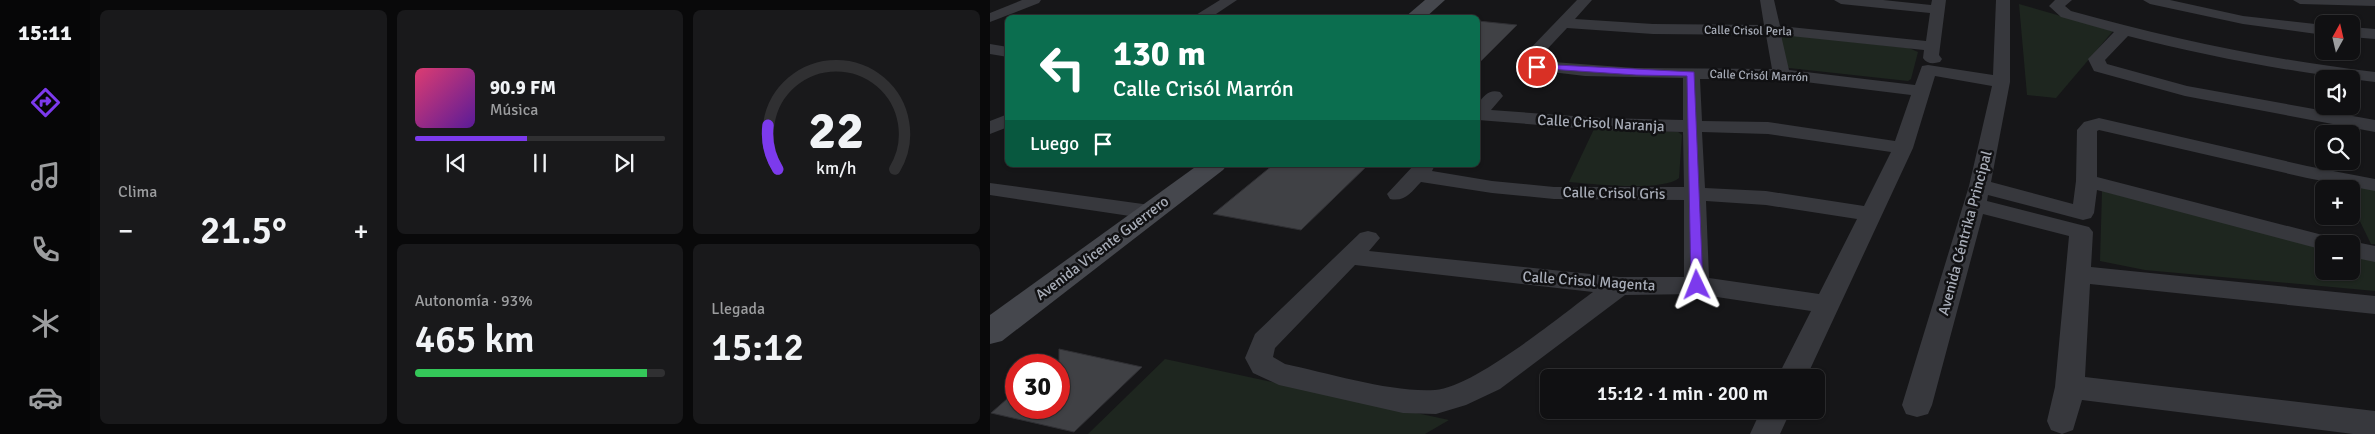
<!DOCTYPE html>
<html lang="es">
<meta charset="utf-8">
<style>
body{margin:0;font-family:Signika,sans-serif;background:#19191b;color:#f1f3f6;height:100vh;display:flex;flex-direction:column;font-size:19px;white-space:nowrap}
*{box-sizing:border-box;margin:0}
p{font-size:16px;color:#9c9d9f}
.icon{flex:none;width:28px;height:28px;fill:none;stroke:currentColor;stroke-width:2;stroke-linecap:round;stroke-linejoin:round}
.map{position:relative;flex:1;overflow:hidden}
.details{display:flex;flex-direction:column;gap:10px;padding:10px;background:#09090a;width:900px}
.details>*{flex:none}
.banner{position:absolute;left:15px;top:15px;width:475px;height:152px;border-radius:8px;box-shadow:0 1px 4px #0004,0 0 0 1px #303032;background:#0b6e4f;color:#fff;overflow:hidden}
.needle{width:32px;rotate:8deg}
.fabs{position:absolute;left:1325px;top:15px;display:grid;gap:10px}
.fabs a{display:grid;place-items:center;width:45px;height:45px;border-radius:8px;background:#101012;box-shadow:0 1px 4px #0004,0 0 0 1px #303032;font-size:25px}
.speed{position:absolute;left:15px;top:354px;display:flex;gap:10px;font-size:25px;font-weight:700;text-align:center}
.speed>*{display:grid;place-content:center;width:65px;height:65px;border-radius:50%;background:#101012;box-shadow:0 1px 4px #0004,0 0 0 1px #303032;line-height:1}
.speed .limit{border:8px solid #d22;background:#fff;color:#111}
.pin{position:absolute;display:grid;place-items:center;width:42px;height:42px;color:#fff;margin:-21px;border:2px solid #fff;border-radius:50%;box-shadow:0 1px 5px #0007}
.me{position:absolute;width:55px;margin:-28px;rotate:358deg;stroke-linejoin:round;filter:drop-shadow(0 0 4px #0008)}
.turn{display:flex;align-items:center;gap:18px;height:105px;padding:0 25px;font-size:22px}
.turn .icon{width:65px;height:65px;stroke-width:2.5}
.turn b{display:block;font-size:35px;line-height:42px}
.then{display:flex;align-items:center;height:48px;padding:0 25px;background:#0003;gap:10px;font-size:19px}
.big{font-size:38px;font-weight:600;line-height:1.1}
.details .widget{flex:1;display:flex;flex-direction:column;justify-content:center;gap:8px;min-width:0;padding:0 18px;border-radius:8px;background:#19191b}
.details .dial{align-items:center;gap:0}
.dial svg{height:130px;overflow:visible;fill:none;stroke:#303032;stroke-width:7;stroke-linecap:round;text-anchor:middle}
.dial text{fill:#f1f3f6;stroke:none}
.song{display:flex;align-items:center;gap:15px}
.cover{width:60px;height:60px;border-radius:8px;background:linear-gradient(135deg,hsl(340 70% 55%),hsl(270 70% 35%))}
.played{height:5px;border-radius:2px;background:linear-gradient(90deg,#7c3aed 45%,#303032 45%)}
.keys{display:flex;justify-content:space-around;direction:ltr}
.heat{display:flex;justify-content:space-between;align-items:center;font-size:28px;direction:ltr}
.charge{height:8px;border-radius:4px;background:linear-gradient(90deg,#34c759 93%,#303032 0)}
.details .tiles{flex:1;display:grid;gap:10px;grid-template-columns:repeat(3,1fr)}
.widget:first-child{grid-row:span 2}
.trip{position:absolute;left:550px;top:369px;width:285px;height:50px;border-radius:8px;background:#101012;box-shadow:0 1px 4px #0004,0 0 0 1px #303032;font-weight:600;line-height:50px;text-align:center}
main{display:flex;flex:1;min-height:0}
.tab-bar{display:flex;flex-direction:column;width:90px;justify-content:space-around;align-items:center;background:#060607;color:#9c9d9f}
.tab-bar .icon{width:35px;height:35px}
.tab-bar .on{color:#7c3aed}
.tab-bar b{font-size:22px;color:#f1f3f6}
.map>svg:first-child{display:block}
.green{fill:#1e261f}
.building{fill:#404145;stroke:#303034}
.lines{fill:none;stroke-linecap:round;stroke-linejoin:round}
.street{fill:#37383d;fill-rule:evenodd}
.secondary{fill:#45474d;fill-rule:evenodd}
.route{fill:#7c3aed;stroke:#51269a}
.labels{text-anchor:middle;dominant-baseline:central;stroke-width:5;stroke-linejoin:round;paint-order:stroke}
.far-street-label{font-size:12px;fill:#a8adb8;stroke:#111113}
.street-label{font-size:15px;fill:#a8adb8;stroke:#111113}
</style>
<main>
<nav class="tab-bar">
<b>15:11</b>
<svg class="icon on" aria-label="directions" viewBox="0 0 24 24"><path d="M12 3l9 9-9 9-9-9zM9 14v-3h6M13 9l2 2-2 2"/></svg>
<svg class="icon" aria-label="music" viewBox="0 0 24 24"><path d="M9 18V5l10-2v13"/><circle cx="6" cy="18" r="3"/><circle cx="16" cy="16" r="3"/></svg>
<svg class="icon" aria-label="phone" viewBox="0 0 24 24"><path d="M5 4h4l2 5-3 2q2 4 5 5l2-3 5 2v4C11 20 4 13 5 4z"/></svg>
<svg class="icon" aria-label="climate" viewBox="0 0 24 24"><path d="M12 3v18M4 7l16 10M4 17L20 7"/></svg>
<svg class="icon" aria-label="car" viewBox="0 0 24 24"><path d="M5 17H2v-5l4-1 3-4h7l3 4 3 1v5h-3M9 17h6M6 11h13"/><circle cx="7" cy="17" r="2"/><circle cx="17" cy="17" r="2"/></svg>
</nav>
<section class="details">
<div class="tiles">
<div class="widget"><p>Clima</p>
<div class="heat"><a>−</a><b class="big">21.5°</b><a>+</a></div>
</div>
<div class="widget">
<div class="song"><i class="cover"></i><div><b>90.9 FM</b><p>Música</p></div></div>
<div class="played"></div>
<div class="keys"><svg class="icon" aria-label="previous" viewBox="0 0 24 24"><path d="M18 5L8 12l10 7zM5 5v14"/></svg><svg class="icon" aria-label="pause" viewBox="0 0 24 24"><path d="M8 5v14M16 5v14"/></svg><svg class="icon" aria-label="next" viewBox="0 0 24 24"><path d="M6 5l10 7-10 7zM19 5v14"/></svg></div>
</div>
<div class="widget dial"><svg viewBox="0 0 100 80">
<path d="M14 69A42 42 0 1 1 86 69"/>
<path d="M14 69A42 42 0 0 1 8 42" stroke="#7c3aed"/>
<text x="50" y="56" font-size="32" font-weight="700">22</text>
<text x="50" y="72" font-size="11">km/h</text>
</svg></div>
<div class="widget"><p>Autonomía · 93%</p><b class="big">465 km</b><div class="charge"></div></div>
<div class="widget"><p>Llegada</p><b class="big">15:12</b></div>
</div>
</section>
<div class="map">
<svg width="1385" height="434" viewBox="0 0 1385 434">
<rect width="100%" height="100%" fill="#161618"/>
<g class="green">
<polygon points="1029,4 1123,31 1066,98 1037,95"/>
<polygon points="799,35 919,48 928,52 921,79 918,81 799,68 795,65 790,38"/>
<path d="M604 129 688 132 692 135 689 178C672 192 603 184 579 182Z"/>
<polygon points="1352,183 1385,189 1385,244 1381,244 1361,203 1361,189 1355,189"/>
<polygon points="1112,191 1334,246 1334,271 1361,271 1361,253 1385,259 1385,291 1155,270 1110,261"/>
<polygon points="175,359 459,420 435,434 98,434"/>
</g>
<g class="building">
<polygon points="488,21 527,25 488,64"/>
<polygon points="283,165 378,165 311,230 223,214"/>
<polygon points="69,349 152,367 84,432 1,413 26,391 26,408 69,408"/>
</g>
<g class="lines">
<g class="street">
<polygon points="32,0 51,0 49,3 0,22 0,13"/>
<polygon points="230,0 247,0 220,18 201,18"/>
<path d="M587 0H602L585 19 663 24 774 25 770 0H784L790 26 936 41 940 13 851 4 844 0H893L941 5 942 0H956L949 55 952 59 950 62C943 64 937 64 933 58L934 50 791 35 799 70 925 85 932 66 938 65 1003 75 1006 0H1020V82L1001 182 1083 204 1086 181 1087 130 1094 122 1109 118 1317 166 1385 179V191L1317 178 1109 130 1107 131V177L1348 239 1352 244H1334V250L1107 190 1104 213 1101 218 1093 220 998 195 997 201 1099 227 1103 232 1101 267 1385 296V314L1100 284 1095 377 1385 411V434H1363L1092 400 1083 430 1072 434 1061 430 1057 421 1065 387 1079 236 993 214 942 405 938 414 927 417 916 414 912 405 979 186 1002 86 945 76 923 148 816 378H787L821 311 707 294 635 295 510 389 476 405 446 414 413 413 289 385 263 373 255 358 265 334 370 233 378 231 386 233 390 238 379 251 629 277H694V200L564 199 502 193 431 182C421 192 416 202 400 199L397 194 424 165H445L442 171 502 181 564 187H694L693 132 612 130 488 120V103C495 95 499 89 510 92L513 96 501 110 612 118 693 120V78L595 76 536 69 532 58 534 55ZM577 28 663 34 776 35 782 69 645 68 549 61 548 59ZM710 79H791L921 95 905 141 778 122 712 121ZM712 132 778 134 901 152 874 206 776 191 715 188ZM716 201 776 205 867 219 829 294 719 278ZM365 265 603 292C569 317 484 387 445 390 403 393 338 373 295 364L283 357 285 348Z"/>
<path d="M1065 0H1082L1075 6 1081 11C1181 39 1282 60 1385 72V82C1302 72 1219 57 1138 36L1115 60 1117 64 1197 86 1385 120V132L1195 96 1104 71 1098 59 1124 32 1071 17 1059 6Z"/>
<polygon points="1153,0 1180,0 1253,16 1334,25 1334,35 1253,24 1160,4"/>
<polygon points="1303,0 1385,0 1385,6 1310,4"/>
<polygon points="1361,27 1385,29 1385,39 1361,37"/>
<polygon points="0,44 18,47 18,57 0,54"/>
<polygon points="18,114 18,127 0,134 0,121"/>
<polygon points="0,183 160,205 168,207 171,212 168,217 160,219 0,195"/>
<polygon points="1361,241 1385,246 1385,262 1361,257 1361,244 1352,244"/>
<polygon points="771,410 801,410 790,434 760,434"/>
</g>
<g class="secondary">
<polygon points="435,0 455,0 435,18 414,18"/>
<polygon points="208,165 237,165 233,170 12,341 0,344 0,315"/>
</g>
</g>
<polygon class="route" points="547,64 704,72 713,285 712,288 707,290 701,285 697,76 646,75 544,68 544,65"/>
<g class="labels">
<g class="far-street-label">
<text transform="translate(758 31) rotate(1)">Calle Crisol Perla</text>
<text transform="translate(769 76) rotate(2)">Calle Crisól Marrón</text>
</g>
<g class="street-label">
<text transform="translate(611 123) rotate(3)">Calle Crisol Naranja</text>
<text transform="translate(624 193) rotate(1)">Calle Crisol Gris</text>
<text transform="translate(975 233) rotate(-75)">Avenida Céntrika Principal</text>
<text transform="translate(112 248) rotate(-37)">Avenida Vicente Guerrero</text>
<text transform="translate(599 281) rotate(4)">Calle Crisol Magenta</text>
</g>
</g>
</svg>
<div class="fabs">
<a><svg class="needle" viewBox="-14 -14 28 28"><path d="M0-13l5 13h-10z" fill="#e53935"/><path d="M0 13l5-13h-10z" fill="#9c9d9f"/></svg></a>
<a><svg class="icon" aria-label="sound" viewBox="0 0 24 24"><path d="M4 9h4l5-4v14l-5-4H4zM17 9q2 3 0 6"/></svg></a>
<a><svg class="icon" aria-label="search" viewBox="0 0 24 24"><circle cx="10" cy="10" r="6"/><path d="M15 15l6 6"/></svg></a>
<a>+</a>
<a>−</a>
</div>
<div class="speed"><div class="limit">30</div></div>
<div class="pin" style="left:547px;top:67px;background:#d93025"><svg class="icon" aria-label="arrive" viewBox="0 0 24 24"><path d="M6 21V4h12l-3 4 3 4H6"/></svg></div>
<svg class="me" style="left:707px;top:285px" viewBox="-20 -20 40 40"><path d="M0-17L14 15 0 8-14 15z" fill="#7c3aed" stroke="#fff" stroke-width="4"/></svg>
<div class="trip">15:12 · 1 min · 200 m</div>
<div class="banner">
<div class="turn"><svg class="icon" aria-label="left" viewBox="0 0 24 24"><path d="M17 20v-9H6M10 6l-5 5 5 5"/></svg><div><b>130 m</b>Calle Crisól Marrón</div></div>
<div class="then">Luego<svg class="icon" aria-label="arrive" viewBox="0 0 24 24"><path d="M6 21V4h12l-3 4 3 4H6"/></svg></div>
</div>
</div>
</main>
